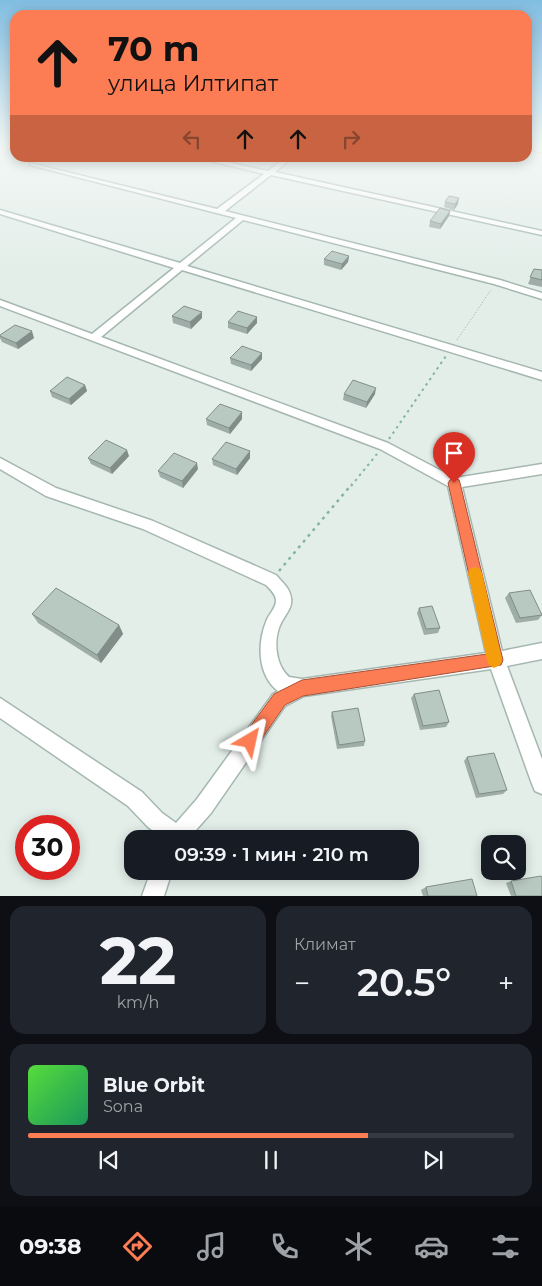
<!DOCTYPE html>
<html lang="ru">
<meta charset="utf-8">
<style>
body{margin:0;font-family:Montserrat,sans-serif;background:#20242c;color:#f1f3f6;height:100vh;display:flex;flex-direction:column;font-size:19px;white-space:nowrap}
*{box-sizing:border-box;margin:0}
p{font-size:16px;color:#9ea1a6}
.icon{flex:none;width:28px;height:28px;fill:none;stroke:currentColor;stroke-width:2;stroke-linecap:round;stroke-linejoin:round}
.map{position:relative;height:896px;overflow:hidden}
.side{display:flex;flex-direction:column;gap:10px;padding:10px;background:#0d0f14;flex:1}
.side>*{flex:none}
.hud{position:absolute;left:10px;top:10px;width:522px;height:152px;border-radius:15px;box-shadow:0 2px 12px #0003;background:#fc7c53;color:#111;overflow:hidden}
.buttons{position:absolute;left:481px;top:835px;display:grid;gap:10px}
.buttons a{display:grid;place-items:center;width:45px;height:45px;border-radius:10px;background:#171b24;box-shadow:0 2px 12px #0003;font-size:25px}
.speed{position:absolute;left:15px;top:815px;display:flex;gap:10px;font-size:25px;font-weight:700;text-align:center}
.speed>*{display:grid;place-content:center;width:65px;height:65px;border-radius:50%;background:#171b24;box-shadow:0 2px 12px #0003;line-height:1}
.speed .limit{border:8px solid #d22;background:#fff;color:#111}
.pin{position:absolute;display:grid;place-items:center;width:42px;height:42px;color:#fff;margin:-51px -21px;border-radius:50% 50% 50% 0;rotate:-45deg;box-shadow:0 0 5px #0007}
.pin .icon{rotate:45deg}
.me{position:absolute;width:55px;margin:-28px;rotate:36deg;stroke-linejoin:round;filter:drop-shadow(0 0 4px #0008)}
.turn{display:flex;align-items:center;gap:18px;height:105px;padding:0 15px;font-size:22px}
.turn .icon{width:65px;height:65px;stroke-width:2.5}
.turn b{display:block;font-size:35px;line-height:42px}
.lanes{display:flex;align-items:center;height:48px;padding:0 15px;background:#0003;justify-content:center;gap:25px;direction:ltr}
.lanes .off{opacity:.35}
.big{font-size:38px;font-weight:600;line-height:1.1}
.side .widget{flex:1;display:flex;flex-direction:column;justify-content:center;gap:8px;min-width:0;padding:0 18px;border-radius:15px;background:#20242c}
.side .dial{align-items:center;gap:0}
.dial b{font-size:65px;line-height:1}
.song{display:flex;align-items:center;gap:15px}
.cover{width:60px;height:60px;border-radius:8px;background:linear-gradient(135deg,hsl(110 70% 55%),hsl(150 70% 35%))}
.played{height:5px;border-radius:2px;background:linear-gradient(90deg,#fc7c53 70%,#363941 70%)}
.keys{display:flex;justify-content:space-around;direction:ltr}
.heat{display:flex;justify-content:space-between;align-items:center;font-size:28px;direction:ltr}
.side .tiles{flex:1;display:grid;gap:10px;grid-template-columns:1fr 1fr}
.widget:last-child{grid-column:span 2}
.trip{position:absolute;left:124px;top:830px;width:295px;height:50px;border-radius:15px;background:#171b24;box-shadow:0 2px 12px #0003;font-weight:600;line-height:50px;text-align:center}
.dock{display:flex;height:80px;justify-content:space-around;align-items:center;background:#090b0e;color:#9ea1a6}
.dock .icon{width:35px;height:35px}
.dock .active{color:#fc7c53}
.dock b{font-size:22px;color:#f1f3f6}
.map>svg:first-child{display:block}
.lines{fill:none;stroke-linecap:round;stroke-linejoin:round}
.minor-casing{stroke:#a5b7b0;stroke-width:3}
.path-far2{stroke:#81b4a4;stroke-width:1;stroke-dasharray:1 2;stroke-linecap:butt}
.path-far1{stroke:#81b4a4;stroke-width:2;stroke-dasharray:2.5 4;stroke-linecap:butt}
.path{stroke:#81b4a4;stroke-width:2.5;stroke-dasharray:3 4.5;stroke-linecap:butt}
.minor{fill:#fff;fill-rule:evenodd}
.wall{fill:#9eada7}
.shaded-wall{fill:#818d88}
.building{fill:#b8c9c2;stroke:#818d88}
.route{fill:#fc7c53;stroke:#a45136}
.slow{fill:#f59e0b}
</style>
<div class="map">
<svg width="542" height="896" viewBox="0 0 542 896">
<rect width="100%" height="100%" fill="#e3eee9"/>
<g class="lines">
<defs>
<g id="minor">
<polygon points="528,146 542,148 542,152 528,150"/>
<path d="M198 158H208L268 171 285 158H292L275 172 542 231V235L271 175 225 211 500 280 542 293V299L494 284 243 220 187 266 542 372V380L182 270 101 337 388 443 455 478 542 464V474L462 487 502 651 542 643V659L507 666 542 759V794L535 791 532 784 491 669 304 696 285 706 211 813 188 839H164L148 827 128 806 0 718V698L142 792 162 813 176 823 197 799 273 694 278 691C258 676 257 644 266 622 268 615 276 608 276 601 276 594 270 589 266 585L143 529 46 496 0 469V458L56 488 153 521 276 575C282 582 290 588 291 598 293 607 285 615 281 623 273 639 275 665 289 677L302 679 486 653 448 486 380 449 0 306V300L92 334 174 268 0 214V210L180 263 236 218 30 165V163L217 209 264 174Z"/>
<polygon points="151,871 172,871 164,896 142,896"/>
</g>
</defs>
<use href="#minor" class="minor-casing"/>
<polyline class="path-far2" points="457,340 491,290"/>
<g class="path-far1">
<polyline points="389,439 446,356"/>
<polyline points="351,486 377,454"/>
</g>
<polyline class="path" points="279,571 352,484"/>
<use href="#minor" class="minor"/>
</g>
<g class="wall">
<polygon points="445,202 458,204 454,210 444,207"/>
<polygon points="450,211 449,216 440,229 429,227 430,221"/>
<polygon points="349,256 348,262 341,270 324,265 324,259"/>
<polygon points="534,269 542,270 542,287 528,284"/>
<polygon points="172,316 202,318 191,329 173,323"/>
<polygon points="228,322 257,323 247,334 228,328"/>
<polygon points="0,335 34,338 18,349 2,342 0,338"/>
<polygon points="262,353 262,359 251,371 231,364 230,358"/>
<polygon points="85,385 87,391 71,405 52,397 50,391"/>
<polygon points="344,394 375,394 366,408 343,400"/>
<polygon points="206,419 242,419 230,434 207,425"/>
<polygon points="129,456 112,474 91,464 88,458"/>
<polygon points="250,458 237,475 213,465 212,459"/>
<polygon points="198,469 183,488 160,477 158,471"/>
<polygon points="509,593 542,615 538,620 516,623 505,598"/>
<polygon points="419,608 440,628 438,633 424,635 417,613"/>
<polygon points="32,614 119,625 123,634 101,663 38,623"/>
<polygon points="414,694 449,722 446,727 420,730 411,698"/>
<polygon points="332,712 365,741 364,746 337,749 331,716"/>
<polygon points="467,757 507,790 503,794 476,798 464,761"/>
<polygon points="511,881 542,896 511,896 506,883"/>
<polygon points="426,887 477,896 423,896 421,890"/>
</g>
<g class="shaded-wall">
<polygon points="459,198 458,204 454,210 455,204"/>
<polygon points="450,211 449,216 440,229 441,224"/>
<polygon points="349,256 348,262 341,270 342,264"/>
<polygon points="202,312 202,318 191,329 190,322"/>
<polygon points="257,317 257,323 247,334 247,328"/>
<polygon points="32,331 34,338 18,349 16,343"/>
<polygon points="262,353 262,359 251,371 251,365"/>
<polygon points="85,385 87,391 71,405 69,399"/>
<polygon points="376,388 375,394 366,408 367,402"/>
<polygon points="242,412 242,419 230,434 229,428"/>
<polygon points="127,450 129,456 112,474 110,468"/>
<polygon points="250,451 250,458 237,475 236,469"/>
<polygon points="197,463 198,469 183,488 182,481"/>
<polygon points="119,625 123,634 101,663 97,655"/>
</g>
<g class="building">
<polygon points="449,196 459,198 455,204 445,202"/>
<polygon points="440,208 450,211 441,224 430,221"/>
<polygon points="332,251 349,256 342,264 324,259"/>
<polygon points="534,269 542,270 542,280 530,277"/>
<polygon points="184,306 202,312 190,322 172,316"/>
<polygon points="238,311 257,317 247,328 228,322"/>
<polygon points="15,325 32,331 16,343 0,336 0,335"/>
<polygon points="242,346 262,353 251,365 230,358"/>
<polygon points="67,377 85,385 69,399 50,391"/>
<polygon points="353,380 376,388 367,402 344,394"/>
<polygon points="220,404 242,412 229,428 206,419"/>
<polygon points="106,440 127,450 110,468 88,458"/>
<polygon points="226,442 250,451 236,469 212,459"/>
<polygon points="174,453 197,463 182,481 158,471"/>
<polygon points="56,588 119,625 97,655 32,614"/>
<polygon points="530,590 542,615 520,618 509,593"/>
<polygon points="432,606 440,628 426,629 419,608"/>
<polygon points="439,690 449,722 423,726 414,694"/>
<polygon points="358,708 365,741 339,745 332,712"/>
<polygon points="494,753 507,790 479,794 467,757"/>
<polygon points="541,876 542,878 542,896 516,896 511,881"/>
<polygon points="472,879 477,896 428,896 426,887"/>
</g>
<linearGradient id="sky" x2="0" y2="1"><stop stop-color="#81bde1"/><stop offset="0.54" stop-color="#f2f7f5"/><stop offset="1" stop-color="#f2f7f5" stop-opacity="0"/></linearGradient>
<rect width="542" height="271" fill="url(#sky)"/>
<polygon class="route" points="454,478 459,480 460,483 503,660 501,665 303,696 285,705 256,747 250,750 244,747 242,741 244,735 274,694 302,680 487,654 448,483 450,480"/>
<polygon class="slow" points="475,567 480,569 482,573 502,660 500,665 494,668 489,665 487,660 468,573 470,569"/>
</svg>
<div class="buttons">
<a><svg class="icon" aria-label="search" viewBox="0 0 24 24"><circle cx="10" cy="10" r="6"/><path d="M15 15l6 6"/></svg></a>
</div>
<div class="speed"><div class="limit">30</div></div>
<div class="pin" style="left:454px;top:483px;background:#d93025"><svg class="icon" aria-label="arrive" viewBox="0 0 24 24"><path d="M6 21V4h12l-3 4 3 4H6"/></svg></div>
<svg class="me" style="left:250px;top:741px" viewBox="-20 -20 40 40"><path d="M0-17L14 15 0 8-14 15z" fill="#fc7c53" stroke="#fff" stroke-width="4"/></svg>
<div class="trip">09:39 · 1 мин · 210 m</div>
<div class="hud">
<div class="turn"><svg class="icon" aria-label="ahead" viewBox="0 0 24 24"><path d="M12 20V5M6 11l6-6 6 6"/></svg><div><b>70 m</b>улица Илтипат</div></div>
<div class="lanes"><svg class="icon off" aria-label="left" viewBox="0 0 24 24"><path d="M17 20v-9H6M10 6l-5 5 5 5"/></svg><svg class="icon" aria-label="ahead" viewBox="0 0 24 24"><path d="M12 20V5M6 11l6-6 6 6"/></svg><svg class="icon" aria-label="ahead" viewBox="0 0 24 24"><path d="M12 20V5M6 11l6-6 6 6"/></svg><svg class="icon off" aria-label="right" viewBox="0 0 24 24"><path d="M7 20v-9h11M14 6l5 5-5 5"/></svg></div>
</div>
</div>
<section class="side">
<div class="tiles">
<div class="widget dial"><b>22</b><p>km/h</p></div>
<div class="widget"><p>Климат</p>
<div class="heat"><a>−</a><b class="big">20.5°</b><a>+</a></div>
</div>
<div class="widget">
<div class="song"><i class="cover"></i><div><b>Blue Orbit</b><p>Sona</p></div></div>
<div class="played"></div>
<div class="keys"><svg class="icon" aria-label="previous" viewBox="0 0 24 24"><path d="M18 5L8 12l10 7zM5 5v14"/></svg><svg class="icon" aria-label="pause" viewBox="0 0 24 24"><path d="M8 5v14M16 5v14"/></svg><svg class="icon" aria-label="next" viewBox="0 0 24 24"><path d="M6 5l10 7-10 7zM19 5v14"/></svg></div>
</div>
</div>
</section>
<nav class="dock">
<b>09:38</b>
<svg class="icon active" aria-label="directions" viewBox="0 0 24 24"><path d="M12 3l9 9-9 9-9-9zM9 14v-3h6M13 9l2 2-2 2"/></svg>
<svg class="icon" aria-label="music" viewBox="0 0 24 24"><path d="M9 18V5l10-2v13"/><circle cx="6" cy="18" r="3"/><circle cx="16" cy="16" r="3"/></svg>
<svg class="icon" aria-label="phone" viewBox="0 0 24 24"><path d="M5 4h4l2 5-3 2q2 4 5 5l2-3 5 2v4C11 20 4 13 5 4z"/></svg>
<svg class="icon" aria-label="climate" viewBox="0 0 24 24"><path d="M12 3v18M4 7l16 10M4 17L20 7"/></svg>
<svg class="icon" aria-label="car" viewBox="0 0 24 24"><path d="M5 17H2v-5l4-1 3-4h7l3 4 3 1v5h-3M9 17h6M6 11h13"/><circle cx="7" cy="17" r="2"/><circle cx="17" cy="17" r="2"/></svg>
<svg class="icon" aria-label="filters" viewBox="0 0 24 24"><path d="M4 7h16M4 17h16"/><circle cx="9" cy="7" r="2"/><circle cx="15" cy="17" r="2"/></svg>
</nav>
